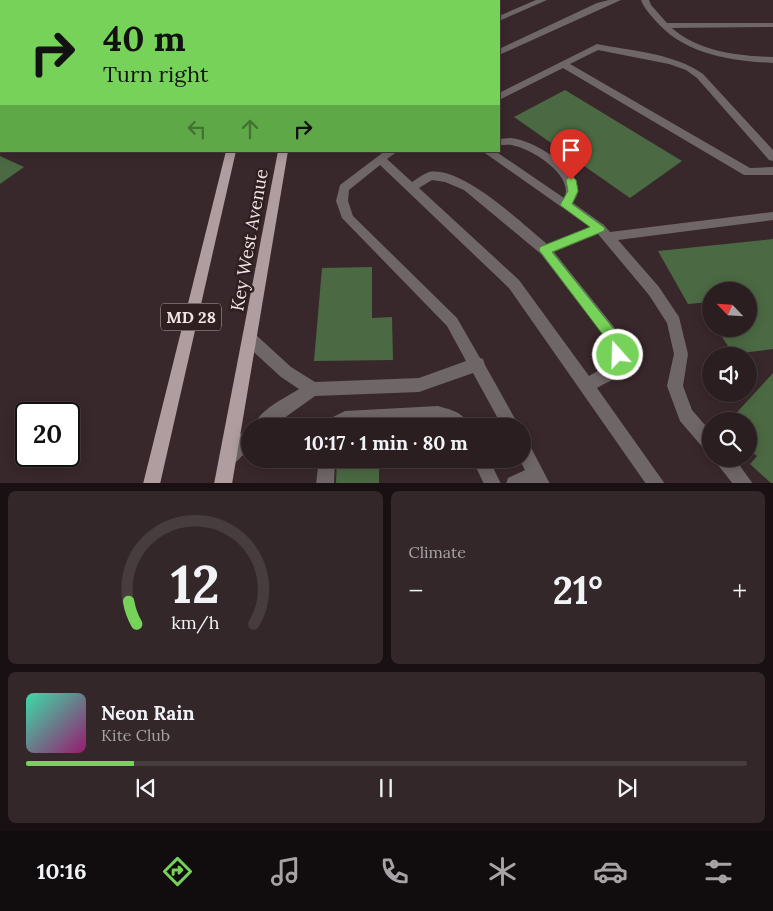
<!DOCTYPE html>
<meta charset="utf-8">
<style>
body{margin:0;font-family:Lora,serif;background:#332729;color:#f1f3f6;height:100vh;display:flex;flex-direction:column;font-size:19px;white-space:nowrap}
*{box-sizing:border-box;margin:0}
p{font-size:16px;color:#a6a2a5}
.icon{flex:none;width:28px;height:28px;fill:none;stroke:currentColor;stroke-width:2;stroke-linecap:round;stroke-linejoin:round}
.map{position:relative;height:483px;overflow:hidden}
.sheet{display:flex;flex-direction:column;gap:8px;padding:8px;background:#181012;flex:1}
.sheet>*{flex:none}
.top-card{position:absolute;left:0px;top:0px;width:500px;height:152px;box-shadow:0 2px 12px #0003,0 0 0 1px #473c3e;background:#77d259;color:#111;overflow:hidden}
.needle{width:32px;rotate:295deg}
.fabs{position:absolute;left:702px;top:282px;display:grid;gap:10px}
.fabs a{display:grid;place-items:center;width:55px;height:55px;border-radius:50%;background:#2b1e20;box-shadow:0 2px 12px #0003,0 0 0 1px #473c3e;font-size:25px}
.speed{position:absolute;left:15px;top:402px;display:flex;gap:10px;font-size:25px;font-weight:700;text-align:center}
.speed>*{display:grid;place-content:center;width:65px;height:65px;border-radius:50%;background:#2b1e20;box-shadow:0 2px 12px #0003,0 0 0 1px #473c3e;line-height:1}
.speed .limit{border:2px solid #111;border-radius:8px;background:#fff;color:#111}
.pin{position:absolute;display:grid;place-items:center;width:42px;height:42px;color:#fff;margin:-51px -21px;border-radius:50% 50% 50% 0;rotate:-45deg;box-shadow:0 0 5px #0007}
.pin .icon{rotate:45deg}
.me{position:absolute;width:55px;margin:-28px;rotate:340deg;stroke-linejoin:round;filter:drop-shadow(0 0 4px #0008)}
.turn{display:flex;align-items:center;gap:18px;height:105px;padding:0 20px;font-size:22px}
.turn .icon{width:65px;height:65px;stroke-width:2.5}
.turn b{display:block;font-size:35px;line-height:42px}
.lanes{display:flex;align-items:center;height:48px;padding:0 20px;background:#0003;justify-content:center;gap:25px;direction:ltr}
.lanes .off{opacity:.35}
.big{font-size:38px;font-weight:700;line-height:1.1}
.sheet .widget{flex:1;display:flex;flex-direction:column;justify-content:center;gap:8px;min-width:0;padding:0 18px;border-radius:8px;background:#332729}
.sheet .dial{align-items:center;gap:0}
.dial svg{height:130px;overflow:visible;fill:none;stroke:#473c3e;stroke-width:7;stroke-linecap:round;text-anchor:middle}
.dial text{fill:#f1f3f6;stroke:none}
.song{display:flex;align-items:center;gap:15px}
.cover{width:60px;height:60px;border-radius:8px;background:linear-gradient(135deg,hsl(160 70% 55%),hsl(320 70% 35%))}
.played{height:5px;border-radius:2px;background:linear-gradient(90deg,#77d259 15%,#473c3e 15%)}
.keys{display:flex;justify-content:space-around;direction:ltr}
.heat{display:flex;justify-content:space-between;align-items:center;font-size:28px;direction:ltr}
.sheet .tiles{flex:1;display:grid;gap:8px;grid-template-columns:1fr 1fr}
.widget:last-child{grid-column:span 2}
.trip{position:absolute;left:241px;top:418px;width:290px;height:50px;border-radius:25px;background:#2b1e20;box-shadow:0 2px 12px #0003,0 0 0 1px #473c3e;font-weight:700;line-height:50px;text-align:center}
.dock{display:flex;height:80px;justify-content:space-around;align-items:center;background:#110c0d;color:#a6a2a5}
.dock .icon{width:35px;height:35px}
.dock .current{color:#77d259}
.dock b{font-size:22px;color:#f1f3f6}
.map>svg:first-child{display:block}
.building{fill:#4b6943}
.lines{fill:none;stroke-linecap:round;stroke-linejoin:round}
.minor{fill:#6f6667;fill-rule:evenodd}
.major{fill:#af9d9f;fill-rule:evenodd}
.route{fill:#77d259;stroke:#4d883a}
.labels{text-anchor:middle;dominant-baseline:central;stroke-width:5;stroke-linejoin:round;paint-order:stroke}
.shield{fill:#2f1f21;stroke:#b7aaab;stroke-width:1}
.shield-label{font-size:16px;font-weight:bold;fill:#f1e5e6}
.street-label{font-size:18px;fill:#f1e5e6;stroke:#2f1f21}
</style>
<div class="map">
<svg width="773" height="484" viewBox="0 0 773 484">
<rect width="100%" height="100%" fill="#39282b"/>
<g class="building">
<polygon points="565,90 682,161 630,198 514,117"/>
<polygon points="0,156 24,167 0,184"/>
<polygon points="773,239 773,349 733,354 717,329 749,329 749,291 711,291 711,302 688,304 658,251"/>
<polygon points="372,267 372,318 392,317 393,360 314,361 322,268"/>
<polygon points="773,373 773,484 772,484 750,464 757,456 749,450 749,421 729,421"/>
<polygon points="337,459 379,459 379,484 336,484"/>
</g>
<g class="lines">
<g class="minor">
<rect x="167" y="0" width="8" height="1"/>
<polygon points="536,0 547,0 499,21 499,16"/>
<polygon points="609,0 621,0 499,55 499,49 597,3"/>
<path d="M641 0H649L651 5 667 23H773V27L672 28C699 52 739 56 773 57V63C730 61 683 54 654 19 649 13 644 8 641 0Z"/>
<path d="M597 44C631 51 674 53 703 74L773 150V161L769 160 697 78 686 70 669 64 598 50 570 64 750 168 773 167V175H744L563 68 499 100V93Z"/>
<polygon points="0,70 1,71 1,77 0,77"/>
<path d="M511 138C532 140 577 166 578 189 579 194 575 199 573 203L604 225 610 232 773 212V220L618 240 659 287 679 317 688 354 683 386 692 410 711 432V452L705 450 680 421 667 386 674 354 667 323 649 295 598 234 554 252 622 337C625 343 624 348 625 354 626 379 617 376 597 388L665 484H646L509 288 380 165 349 190 348 201 353 216 457 318 480 358 483 359 485 365 519 426H502L473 373 419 392 315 396 273 426H254C260 409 285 398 299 389L281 377 245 344 243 339 245 334 250 333 255 334 291 367 315 382 419 378 466 361 447 326 342 218 336 201 340 185 385 151H398L387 159 412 182C417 179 423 174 429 172 463 166 521 223 547 244L590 227 482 151H495L564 198C575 176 533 150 515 146 510 144 504 145 499 145V139ZM432 180 445 182 464 190 541 254 610 344V364L589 376 519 280 419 188Z"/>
<path d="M438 406C451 410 464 412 469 426H450L438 422 325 426 327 420 345 411Z"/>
<path d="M250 429V448L234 464 228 466 222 464 220 458C224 447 239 433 250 429Z"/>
<polygon points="522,440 528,442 550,484 506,484 508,478 525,470 519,459 522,459"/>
<polygon points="319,459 335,459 334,484 316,484"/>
<polygon points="472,459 489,459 501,484 484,484"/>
<polygon points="716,459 735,459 753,484 733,484 718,465"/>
</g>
<g class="major">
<rect x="303" y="0" width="8" height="1"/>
<polygon points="226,151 236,151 160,484 143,484"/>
<polygon points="278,151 288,151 232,484 214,484"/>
</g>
</g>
<polygon class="route" points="571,176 576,180 578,191 572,204 605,228 604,231 552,252 621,338 624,355 622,359 618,361 613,359 610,344 539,250 540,247 590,227 560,205 568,191 566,180"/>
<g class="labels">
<rect class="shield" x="161" y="303.5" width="60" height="27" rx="4"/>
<g class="shield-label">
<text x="191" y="317">MD 28</text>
</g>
<g class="street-label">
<text transform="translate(249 240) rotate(-80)">Key West Avenue</text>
</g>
</g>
</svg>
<div class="fabs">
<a><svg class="needle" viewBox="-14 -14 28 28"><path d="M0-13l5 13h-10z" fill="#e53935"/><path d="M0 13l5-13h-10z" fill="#a6a2a5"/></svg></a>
<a><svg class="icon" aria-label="sound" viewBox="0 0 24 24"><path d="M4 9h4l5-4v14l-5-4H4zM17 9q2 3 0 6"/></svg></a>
<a><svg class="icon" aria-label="search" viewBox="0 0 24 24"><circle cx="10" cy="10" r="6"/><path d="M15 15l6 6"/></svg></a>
</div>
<div class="speed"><div class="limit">20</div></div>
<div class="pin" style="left:571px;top:180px;background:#d93025"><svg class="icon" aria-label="arrive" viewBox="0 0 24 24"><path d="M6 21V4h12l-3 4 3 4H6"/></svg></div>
<svg class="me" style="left:618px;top:355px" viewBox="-20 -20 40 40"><circle r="17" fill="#77d259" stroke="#fff" stroke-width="3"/><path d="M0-11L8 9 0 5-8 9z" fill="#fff"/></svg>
<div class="trip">10:17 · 1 min · 80 m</div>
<div class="top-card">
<div class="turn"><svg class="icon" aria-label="right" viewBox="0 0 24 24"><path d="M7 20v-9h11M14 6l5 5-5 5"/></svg><div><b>40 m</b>Turn right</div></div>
<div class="lanes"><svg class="icon off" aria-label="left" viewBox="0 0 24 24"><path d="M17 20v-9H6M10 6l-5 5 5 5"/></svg><svg class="icon off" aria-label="ahead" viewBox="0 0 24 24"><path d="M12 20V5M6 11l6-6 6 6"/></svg><svg class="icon" aria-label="right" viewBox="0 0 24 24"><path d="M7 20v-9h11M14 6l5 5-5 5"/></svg></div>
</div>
</div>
<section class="sheet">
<div class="tiles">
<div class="widget dial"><svg viewBox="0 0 100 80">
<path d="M14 69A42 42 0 1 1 86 69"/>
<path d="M14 69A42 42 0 0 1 9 55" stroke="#77d259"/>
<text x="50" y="56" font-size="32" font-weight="700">12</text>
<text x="50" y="72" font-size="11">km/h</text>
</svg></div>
<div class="widget"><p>Climate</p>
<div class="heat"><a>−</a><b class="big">21°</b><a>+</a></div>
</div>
<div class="widget">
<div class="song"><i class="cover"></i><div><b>Neon Rain</b><p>Kite Club</p></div></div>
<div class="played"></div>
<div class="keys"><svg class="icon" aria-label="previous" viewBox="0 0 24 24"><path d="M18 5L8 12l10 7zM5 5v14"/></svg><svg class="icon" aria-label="pause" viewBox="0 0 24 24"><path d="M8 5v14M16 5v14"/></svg><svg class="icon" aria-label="next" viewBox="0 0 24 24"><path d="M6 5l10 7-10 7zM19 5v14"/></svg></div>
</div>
</div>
</section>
<nav class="dock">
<b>10:16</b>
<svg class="icon current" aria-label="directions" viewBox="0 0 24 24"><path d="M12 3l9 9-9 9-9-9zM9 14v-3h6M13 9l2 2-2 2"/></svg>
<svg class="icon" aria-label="music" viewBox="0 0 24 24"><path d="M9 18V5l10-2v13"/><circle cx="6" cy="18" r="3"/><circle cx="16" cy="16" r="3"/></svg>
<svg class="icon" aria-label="phone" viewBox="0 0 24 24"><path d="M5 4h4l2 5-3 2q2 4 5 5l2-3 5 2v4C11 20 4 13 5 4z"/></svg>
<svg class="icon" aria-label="climate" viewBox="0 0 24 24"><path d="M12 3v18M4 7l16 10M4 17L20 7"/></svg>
<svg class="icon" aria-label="car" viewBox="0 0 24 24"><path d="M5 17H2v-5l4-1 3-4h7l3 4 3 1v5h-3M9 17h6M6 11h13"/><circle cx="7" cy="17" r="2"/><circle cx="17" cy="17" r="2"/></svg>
<svg class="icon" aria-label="filters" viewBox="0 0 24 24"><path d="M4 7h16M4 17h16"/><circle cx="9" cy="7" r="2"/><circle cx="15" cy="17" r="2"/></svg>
</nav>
